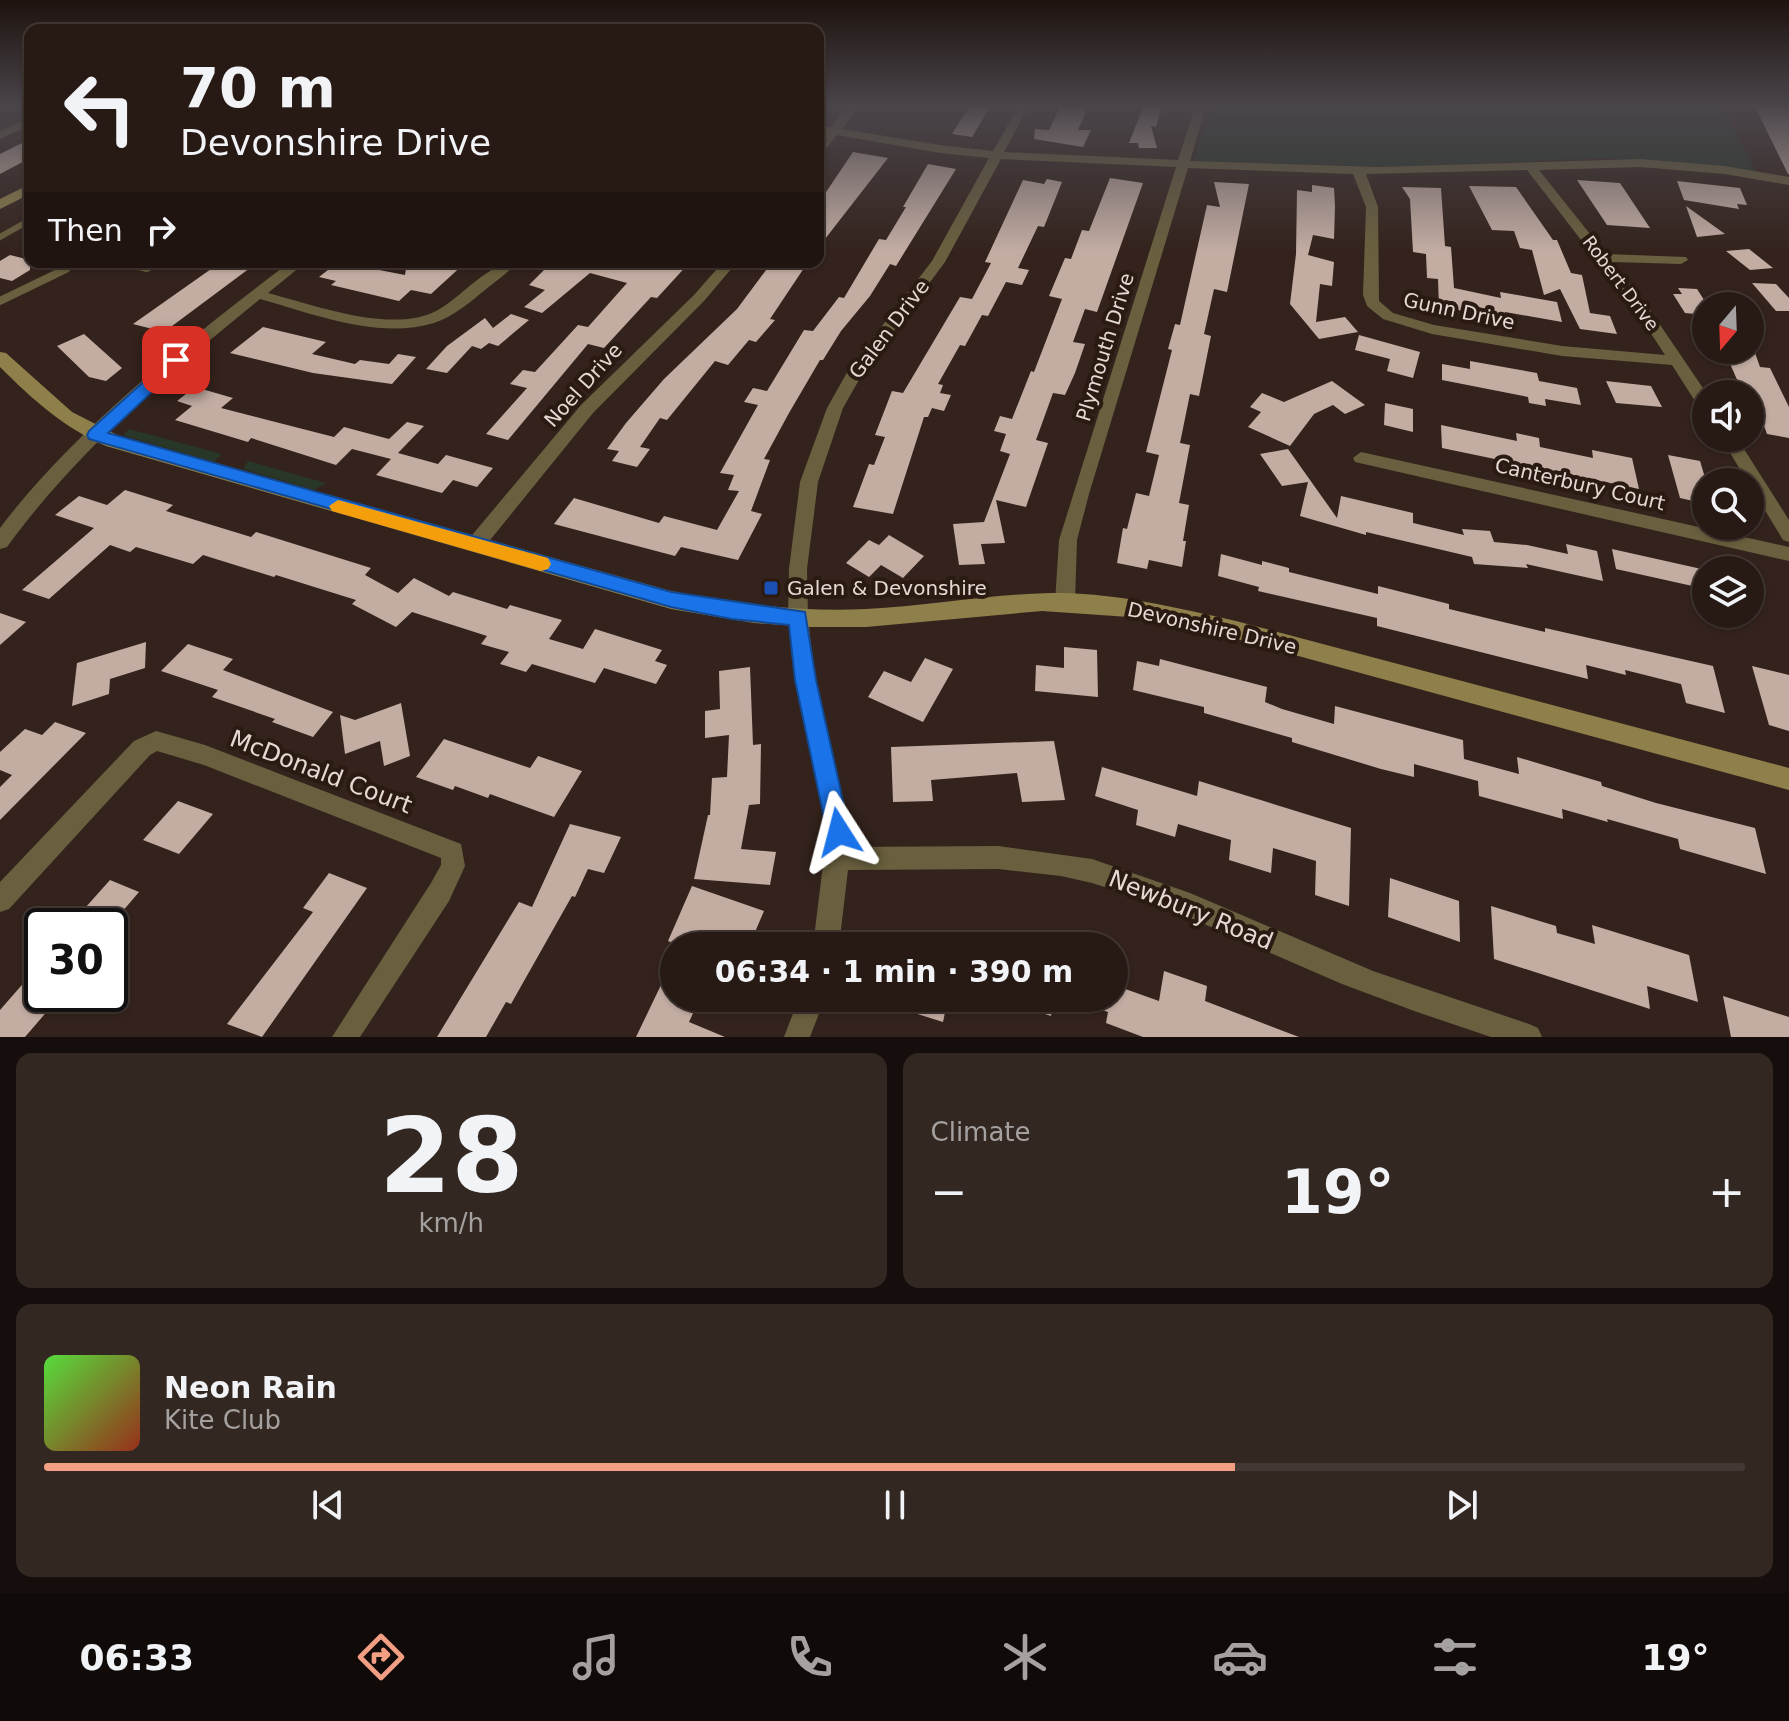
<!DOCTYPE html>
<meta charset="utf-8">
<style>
body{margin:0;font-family:"DejaVu Sans",sans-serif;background:#332722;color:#f1f3f6;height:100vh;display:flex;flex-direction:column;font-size:30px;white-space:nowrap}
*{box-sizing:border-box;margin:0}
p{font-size:26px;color:#a4a1a0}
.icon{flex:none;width:44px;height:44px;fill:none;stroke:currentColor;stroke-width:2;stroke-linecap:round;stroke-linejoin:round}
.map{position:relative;height:1037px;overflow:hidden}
.side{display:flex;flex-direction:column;gap:16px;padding:16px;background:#150e0c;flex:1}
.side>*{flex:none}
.banner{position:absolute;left:24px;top:24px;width:800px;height:244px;border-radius:16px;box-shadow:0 2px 6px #0004,0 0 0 2px #433834;background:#271a15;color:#f1f3f6;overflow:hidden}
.needle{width:52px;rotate:199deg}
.controls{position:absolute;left:1692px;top:292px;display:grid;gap:16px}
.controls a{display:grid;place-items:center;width:72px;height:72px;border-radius:50%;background:#271a15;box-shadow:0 2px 6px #0004,0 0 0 2px #433834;font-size:40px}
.speed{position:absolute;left:24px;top:908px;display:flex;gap:16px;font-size:40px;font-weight:700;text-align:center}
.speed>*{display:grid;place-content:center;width:104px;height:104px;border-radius:50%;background:#271a15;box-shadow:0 2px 6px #0004,0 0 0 2px #433834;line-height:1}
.speed .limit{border:4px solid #111;border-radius:12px;background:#fff;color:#111}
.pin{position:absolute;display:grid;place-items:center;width:68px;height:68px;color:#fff;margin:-34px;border-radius:16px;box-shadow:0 4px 12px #0006}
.me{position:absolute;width:88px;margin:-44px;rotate:351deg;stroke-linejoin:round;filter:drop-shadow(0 0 6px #0008)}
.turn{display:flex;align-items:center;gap:28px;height:168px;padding:0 24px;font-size:36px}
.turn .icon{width:104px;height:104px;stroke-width:2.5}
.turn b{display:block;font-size:56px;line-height:68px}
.then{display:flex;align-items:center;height:76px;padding:0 24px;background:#0003;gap:16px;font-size:30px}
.big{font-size:60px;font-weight:800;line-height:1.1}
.side .widget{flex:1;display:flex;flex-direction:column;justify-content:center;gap:12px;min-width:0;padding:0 28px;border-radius:16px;background:#332722}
.side .dial{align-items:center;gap:0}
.dial b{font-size:104px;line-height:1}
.song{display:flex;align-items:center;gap:24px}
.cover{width:96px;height:96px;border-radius:12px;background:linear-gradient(135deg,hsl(110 70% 55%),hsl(10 70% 35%))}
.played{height:8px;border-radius:4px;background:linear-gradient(90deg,#f39f84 70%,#433834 70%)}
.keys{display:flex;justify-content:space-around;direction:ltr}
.heat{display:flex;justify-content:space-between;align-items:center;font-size:44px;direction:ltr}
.side .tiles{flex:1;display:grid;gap:16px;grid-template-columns:1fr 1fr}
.widget:last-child{grid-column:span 2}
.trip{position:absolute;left:660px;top:932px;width:468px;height:80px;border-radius:40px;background:#271a15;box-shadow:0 2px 6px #0004,0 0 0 2px #433834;font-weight:800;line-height:80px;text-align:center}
.tabs{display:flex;height:128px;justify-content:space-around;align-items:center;background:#100a08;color:#a4a1a0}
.tabs .icon{width:56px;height:56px}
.tabs .current{color:#f39f84}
.tabs b{font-size:36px;color:#f1f3f6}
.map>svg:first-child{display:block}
.green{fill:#283728}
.building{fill:#c3ada3}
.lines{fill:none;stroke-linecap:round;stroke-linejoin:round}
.lane-far1{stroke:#6a603f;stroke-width:6}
.lane{stroke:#6a603f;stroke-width:8}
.street{fill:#6a603f;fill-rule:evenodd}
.secondary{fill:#8f7f4a;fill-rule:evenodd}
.route{fill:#1a73e8;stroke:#114b97;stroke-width:2}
.slow{fill:#f59e0b}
.transit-dot{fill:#1a4fb4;stroke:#2a1a12;stroke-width:3}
.labels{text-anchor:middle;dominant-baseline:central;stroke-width:8;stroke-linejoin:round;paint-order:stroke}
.far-street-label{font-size:18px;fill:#e5d9d4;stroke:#2a1a12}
.street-label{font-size:20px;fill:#e5d9d4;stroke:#2a1a12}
.poi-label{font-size:20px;fill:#e5d9d4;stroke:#2a1a12;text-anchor:start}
.near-street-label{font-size:24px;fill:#e5d9d4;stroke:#2a1a12}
</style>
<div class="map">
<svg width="1789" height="1037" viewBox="0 0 1789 1037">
<rect width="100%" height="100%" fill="#34231c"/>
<g class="green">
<polygon points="1211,107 1723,107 1755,171 1606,158 1394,167 1194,161"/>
<polygon points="129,429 222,454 214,462 123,435"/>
<polygon points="248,461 326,483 315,490 243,469"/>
</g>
<g class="building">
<polygon points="969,107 990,107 972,137 952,134"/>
<polygon points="1060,107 1087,109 1078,130 1091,130 1083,147 1034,139 1035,129 1049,130"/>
<polygon points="1143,107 1162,107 1156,127 1151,126 1157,148 1139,148 1138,143 1129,143"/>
<polygon points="1755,107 1789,107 1789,174 1788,174"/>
<polygon points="30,139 30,158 0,174 0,154"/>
<polygon points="853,152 888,158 818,248 818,204"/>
<polygon points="928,164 956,169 896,266 890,264 870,296 841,331 823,360 820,360 789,413 764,459 770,460 751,511 762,514 738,560 681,547 675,556 554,524 574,498 659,523 664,516 717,530 739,491 728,490 734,475 720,473 758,405 744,402 753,388 767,391 804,330 813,331 839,297 844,298 879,239 886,240 906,207 903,207"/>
<polygon points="1110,178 1143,183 1097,312 1085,309 1073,342 1085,344 1075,373 1065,395 1053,393 1036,440 1048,443 1026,507 996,500 1005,543 981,544 985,564 959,565 953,524 984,522 1010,454 1000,451 1006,434 994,431 1000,416 1012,419 1031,371 1034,372 1062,299 1049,296 1065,258 1071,259 1082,230 1089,231"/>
<polygon points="1047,179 1062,182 1044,227 1038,226 1018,268 1029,270 1022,285 1006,282 988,316 982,315 965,346 960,345 938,384 943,385 940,393 951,395 944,411 932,408 928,417 924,417 893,514 853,507 869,464 874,465 885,437 875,435 892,391 903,393 960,297 972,299 991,263 985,262 1023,180 1044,184"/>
<polygon points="1577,180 1620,183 1650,228 1607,225"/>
<polygon points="1677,181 1740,188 1747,205 1737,204 1739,209 1684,200"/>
<polygon points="1214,182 1249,184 1227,292 1214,289 1204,334 1211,336 1199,396 1190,394 1180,443 1190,445 1179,503 1189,505 1183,541 1186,541 1182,567 1149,560 1147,569 1117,563 1123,528 1127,529 1136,493 1149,496 1159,455 1146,452 1172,350 1168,349 1175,324 1180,325 1207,205 1220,207"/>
<polygon points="1312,185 1334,188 1335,206 1334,239 1313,235 1308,255 1334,262 1332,286 1320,284 1316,322 1345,317 1358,332 1319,339 1290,304 1296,254 1297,190 1312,192"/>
<polygon points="1469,186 1516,187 1553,240 1557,240 1571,273 1582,275 1590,313 1610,316 1617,334 1580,329 1560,289 1544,295 1532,250 1520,248 1514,231 1492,230"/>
<polygon points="1402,187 1441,188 1445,246 1451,247 1454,288 1501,298 1500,292 1557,302 1562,322 1505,312 1506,320 1439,306 1438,279 1427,278 1426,254 1413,252 1410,199"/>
<polygon points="1686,206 1725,234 1697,237"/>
<polygon points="1749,249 1773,268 1750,270 1726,251"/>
<polygon points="10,255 30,260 30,270 12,281 0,278 0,261"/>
<polygon points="221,262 258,262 164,332 133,324"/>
<polygon points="338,262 405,275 407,262 466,262 431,294 411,290 399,301 331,285 336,281 319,277"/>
<polygon points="552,262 690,262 657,298 651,297 604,348 588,344 508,440 486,434 527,388 510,384 523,370 535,372 578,325 588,327 627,283 590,273 542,313 524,307 545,290 529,285"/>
<polygon points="772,262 808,262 770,319 775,320 756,342 749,340 728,365 715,361 667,420 660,418 640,447 650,449 637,467 612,461 619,451 607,449 626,423 664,379 737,309"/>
<polygon points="1752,283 1776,284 1789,298 1789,311 1776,311"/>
<polygon points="1678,288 1697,289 1706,303 1706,315 1685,313 1673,294 1682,294"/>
<polygon points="511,314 529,320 498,346 489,343 481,349 472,346 447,373 426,369 447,346 485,318 493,328"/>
<polygon points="263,327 326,342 312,354 355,364 360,360 389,364 398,354 416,357 392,384 313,373 230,353"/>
<polygon points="84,334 122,368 106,381 89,377 57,346"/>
<polygon points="1359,335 1420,352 1413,378 1387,371 1390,359 1355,350"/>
<polygon points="1724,350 1754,350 1760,367 1770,368 1789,407 1789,438 1767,434 1752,393 1742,391"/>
<polygon points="1470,361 1537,373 1539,381 1577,388 1581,405 1545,399 1546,406 1529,403 1528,397 1442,380 1442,364 1470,369"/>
<polygon points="1332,381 1365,405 1345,414 1333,405 1314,414 1290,446 1248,427 1261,412 1250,407 1262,393 1284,402"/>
<polygon points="1606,381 1651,386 1662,407 1616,403"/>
<polygon points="195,387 233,398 221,408 334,437 344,427 389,439 407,422 424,426 398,453 438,464 446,455 493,468 477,487 453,480 442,493 376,475 391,459 352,449 336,465 251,438 248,442 175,420 192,406 177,401"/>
<polygon points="1385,403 1413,409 1413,432 1384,425"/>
<polygon points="1441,425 1517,441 1516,433 1539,438 1540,447 1593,458 1592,450 1632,458 1639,489 1442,448"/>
<polygon points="1288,449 1337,518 1341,496 1413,513 1413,523 1464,535 1462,529 1490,531 1494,542 1527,545 1568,554 1566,544 1597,551 1603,581 1526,564 1528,568 1474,564 1472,557 1366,532 1366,535 1300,516 1308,482 1282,486 1260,454"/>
<polygon points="1668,455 1700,461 1706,481 1706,504 1680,498"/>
<polygon points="125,490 173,505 166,511 251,537 256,532 371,568 365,575 398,593 414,578 449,596 453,592 507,609 510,605 562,620 549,639 583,649 595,629 662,650 655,661 667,665 656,684 604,668 595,683 532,664 526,672 500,664 509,652 481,644 487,636 412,612 396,627 352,604 356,600 276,575 274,577 203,555 193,564 136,547 130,552 110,545 49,599 22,590 94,528 55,515 79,496 107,505"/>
<polygon points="889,535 924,556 903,578 881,565 869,577 846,563 869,540 879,545"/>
<polygon points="1612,549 1706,570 1706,589 1616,569"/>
<polygon points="1221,554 1262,565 1262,561 1289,568 1289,572 1378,594 1378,586 1449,604 1449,609 1545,632 1545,628 1713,666 1725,713 1686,703 1681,684 1625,670 1626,675 1586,665 1588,679 1377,626 1377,618 1258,591 1259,587 1218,576"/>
<polygon points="0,613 26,622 0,645"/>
<polygon points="146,642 145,668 110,679 109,694 72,706 77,663"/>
<polygon points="188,644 233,659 223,670 333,712 313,737 272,722 275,719 212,697 218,690 161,671"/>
<polygon points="1064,647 1097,650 1098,697 1035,691 1036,665 1064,668"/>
<polygon points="925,658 953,669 923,722 868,697 884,671 911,682"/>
<polygon points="1160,659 1267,687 1265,702 1282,709 1334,724 1335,706 1463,740 1464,759 1519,774 1517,757 1601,782 1602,786 1656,803 1755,828 1766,874 1680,849 1678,839 1607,819 1608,822 1562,809 1563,819 1479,796 1478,781 1414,764 1414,777 1381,769 1292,742 1292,738 1204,713 1204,707 1133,690 1137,661 1159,666"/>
<polygon points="1752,666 1789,675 1789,731 1769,725"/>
<polygon points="750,667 753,745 761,744 760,804 749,805 741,849 776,852 770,885 694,879 708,815 710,815 712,778 727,777 729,735 705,738 705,711 720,709 719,671"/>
<polygon points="401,703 410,756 384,766 380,741 345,754 340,715 355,720"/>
<polygon points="55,722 86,733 0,820 0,787 12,775 0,770 0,752 25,729 42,735"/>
<polygon points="444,739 530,768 538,756 582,771 554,817 490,794 488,798 455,786 453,790 416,777"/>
<polygon points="1054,741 1065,800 1022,802 1017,773 931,780 933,801 893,802 891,747"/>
<polygon points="1102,767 1197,796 1199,781 1351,828 1349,906 1315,895 1316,861 1273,848 1271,873 1229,860 1231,840 1178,824 1175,837 1136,825 1138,810 1095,796"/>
<polygon points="178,801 213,814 179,854 143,840"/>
<polygon points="570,824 621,837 604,873 588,869 575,897 572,896 511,1004 506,1002 486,1037 437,1037 519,902 532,907"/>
<polygon points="329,873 367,888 262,1037 227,1024 313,912 303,908"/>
<polygon points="1390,878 1459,901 1460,942 1388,917"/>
<polygon points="110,880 139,892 110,926 69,926"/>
<polygon points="692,886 764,911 749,946 680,946 668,941"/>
<polygon points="1491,906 1556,926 1557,933 1595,944 1592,925 1689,955 1698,1002 1647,986 1650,1009 1494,959"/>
<polygon points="674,958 674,998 700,998 689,1022 725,1037 636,1037"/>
<polygon points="1164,971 1207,986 1205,1001 1299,1037 1143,1037 1106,1023 1108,1012 1074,1001 1075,998 1114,998 1114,985 1159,1001"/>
<polygon points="28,978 42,984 42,994 62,994 25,1037 0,1037 0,1010"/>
<polygon points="1723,996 1789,1017 1789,1037 1731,1037"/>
<polygon points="879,998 948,998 943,1022 879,1002"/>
<polygon points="1005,998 1054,998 1051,1016 1005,1001"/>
</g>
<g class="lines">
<g class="lane-far1">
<polyline points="0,237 30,220"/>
<polyline points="118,262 147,269 159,262"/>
<polyline points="61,271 80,262"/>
</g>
<polyline class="lane" points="0,301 66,269"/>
<g class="street">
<path d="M847 107H859L842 129 940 145 993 151 1018 107H1028L1004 152 1178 160 1195 107H1206L1190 161 1379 167 1640 159 1725 166 1789 177V185L1725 174 1640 167 1539 170 1606 254 1686 257 1688 260 1681 264 1613 262 1650 310 1707 394 1706 410 1700 409 1672 365 1562 356 1432 334 1383 319 1367 306 1363 295 1366 207 1353 174 1188 168 1089 494 1077 540 1075 602 1072 607 1065 610 1058 607 1055 602 1059 540 1176 167 1001 159 945 262 864 371 843 408 818 482 807 569 808 618 815 680 851 832 849 847 998 846 1092 859 1190 893 1373 971 1529 1024 1538 1028 1542 1037H1491L1417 1012 1342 984 1158 904 1092 883 1061 876 998 869 848 870 839 946H813L827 832 795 680 788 618 789 569 800 482 827 408 849 369 932 261 989 158 940 153 837 135 822 154 818 155V143L826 133 818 131V125L831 127ZM1527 170 1639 315 1665 355 1562 346 1434 325 1393 313 1379 301 1378 207 1366 174Z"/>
<polygon points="30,118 30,125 0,139 0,131"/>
<path d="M290 262H306L268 293C314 305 391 334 436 311 463 297 487 262 518 262 509 272 496 281 485 290 470 302 453 317 434 323 378 340 314 314 260 299 169 373 76 452 7 547L0 549V528C74 430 192 336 290 262Z"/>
<polygon points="723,262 737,262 704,301 593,413 482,550 468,550 466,545 468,540 581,405 694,295"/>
<polygon points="1721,438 1737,438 1789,520 1789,542 1783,540"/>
<polygon points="1361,452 1789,547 1789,561 1355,462 1353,458"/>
<polygon points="156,731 205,745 461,844 465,866 449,901 360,1037 332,1037 431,883 441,865 441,858 204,765 157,751 150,755 9,909 0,912 0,882 134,741"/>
<polygon points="799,998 825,998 810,1037 784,1037"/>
</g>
<g class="secondary">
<polygon points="30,184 30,194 0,209 0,199"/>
<path d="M0 352 6 353 72 412 119 436 671 591C735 604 800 612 866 609 931 606 995 593 1061 593 1120 594 1178 608 1236 621L1789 768V790L1236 639 1129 617 1042 611 866 627H810L754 623 671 609 106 446C64 428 32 399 0 367Z"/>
</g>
</g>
<linearGradient id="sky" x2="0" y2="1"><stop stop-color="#1d130f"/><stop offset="0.42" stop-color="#4a454b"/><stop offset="1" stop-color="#4a454b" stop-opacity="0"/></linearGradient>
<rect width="1789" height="252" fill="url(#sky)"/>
<polygon class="route" points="176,355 184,360 182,364 108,433 671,592 805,612 816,680 850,832 847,840 839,843 830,840 827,832 795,680 789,625 732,619 671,607 89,439 87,435 89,431 171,357"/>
<polygon class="slow" points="338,500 541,556 548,558 551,564 548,569 541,571 332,511 329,506"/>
<rect class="transit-dot" x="763" y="580" width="16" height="16" rx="4"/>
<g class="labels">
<g class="far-street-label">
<text transform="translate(1621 283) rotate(53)">Robert Drive</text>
</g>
<g class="street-label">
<text transform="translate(1459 311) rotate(12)">Gunn Drive</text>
<text transform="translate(889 329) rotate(-53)">Galen Drive</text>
<text transform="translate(1105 347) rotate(-73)">Plymouth Drive</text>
<text transform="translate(583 385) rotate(-48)">Noel Drive</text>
<text transform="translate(1580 484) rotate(13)">Canterbury Court</text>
<text transform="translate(1212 628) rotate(13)">Devonshire Drive</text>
</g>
<g class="poi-label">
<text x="787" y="588">Galen &amp; Devonshire</text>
</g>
<g class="near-street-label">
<text transform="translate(321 772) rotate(21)">McDonald Court</text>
<text transform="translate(1191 910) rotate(22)">Newbury Road</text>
</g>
</g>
</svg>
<div class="controls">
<a><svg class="needle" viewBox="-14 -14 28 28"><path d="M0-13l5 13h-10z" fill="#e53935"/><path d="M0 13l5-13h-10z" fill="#a4a1a0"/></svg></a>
<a><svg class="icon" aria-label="sound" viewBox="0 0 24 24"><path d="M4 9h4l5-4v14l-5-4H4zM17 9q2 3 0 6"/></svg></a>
<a><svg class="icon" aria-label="search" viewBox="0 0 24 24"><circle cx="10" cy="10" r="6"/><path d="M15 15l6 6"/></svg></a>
<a><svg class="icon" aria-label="layers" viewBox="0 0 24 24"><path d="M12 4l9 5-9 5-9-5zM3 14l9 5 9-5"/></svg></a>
</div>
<div class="speed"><div class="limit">30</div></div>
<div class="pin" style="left:176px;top:360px;background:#d93025"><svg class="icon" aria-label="arrive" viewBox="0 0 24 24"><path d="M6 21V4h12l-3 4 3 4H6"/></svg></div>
<svg class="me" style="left:839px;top:832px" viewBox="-20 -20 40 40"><path d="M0-17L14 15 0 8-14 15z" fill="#1a73e8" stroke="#fff" stroke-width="4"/></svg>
<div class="trip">06:34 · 1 min · 390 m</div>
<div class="banner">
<div class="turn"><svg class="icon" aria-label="left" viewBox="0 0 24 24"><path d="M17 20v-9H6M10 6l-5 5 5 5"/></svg><div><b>70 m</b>Devonshire Drive</div></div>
<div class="then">Then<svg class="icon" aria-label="right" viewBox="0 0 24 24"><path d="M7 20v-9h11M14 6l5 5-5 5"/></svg></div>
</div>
</div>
<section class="side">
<div class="tiles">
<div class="widget dial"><b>28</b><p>km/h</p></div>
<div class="widget"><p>Climate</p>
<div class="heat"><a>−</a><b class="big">19°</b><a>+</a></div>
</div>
<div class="widget">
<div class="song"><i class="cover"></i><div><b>Neon Rain</b><p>Kite Club</p></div></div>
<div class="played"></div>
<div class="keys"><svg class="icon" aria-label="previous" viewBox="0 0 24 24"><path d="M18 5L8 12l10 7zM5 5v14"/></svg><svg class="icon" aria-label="pause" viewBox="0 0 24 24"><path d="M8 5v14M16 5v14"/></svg><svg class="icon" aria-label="next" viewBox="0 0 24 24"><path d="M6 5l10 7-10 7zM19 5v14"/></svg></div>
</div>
</div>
</section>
<nav class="tabs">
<b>06:33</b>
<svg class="icon current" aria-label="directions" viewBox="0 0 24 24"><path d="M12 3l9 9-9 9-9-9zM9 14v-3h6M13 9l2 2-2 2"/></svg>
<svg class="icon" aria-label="music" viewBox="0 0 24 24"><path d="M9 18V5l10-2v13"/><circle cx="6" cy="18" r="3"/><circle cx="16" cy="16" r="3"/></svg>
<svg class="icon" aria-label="phone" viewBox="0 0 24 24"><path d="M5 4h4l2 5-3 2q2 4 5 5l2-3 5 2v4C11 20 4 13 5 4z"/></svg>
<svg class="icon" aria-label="climate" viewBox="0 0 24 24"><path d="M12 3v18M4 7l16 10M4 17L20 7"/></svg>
<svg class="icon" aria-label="car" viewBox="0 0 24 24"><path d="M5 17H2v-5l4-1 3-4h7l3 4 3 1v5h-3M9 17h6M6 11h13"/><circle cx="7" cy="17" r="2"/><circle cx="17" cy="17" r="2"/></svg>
<svg class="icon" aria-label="filters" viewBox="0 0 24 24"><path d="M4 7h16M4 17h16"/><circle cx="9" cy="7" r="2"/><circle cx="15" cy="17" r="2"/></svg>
<b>19°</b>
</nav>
